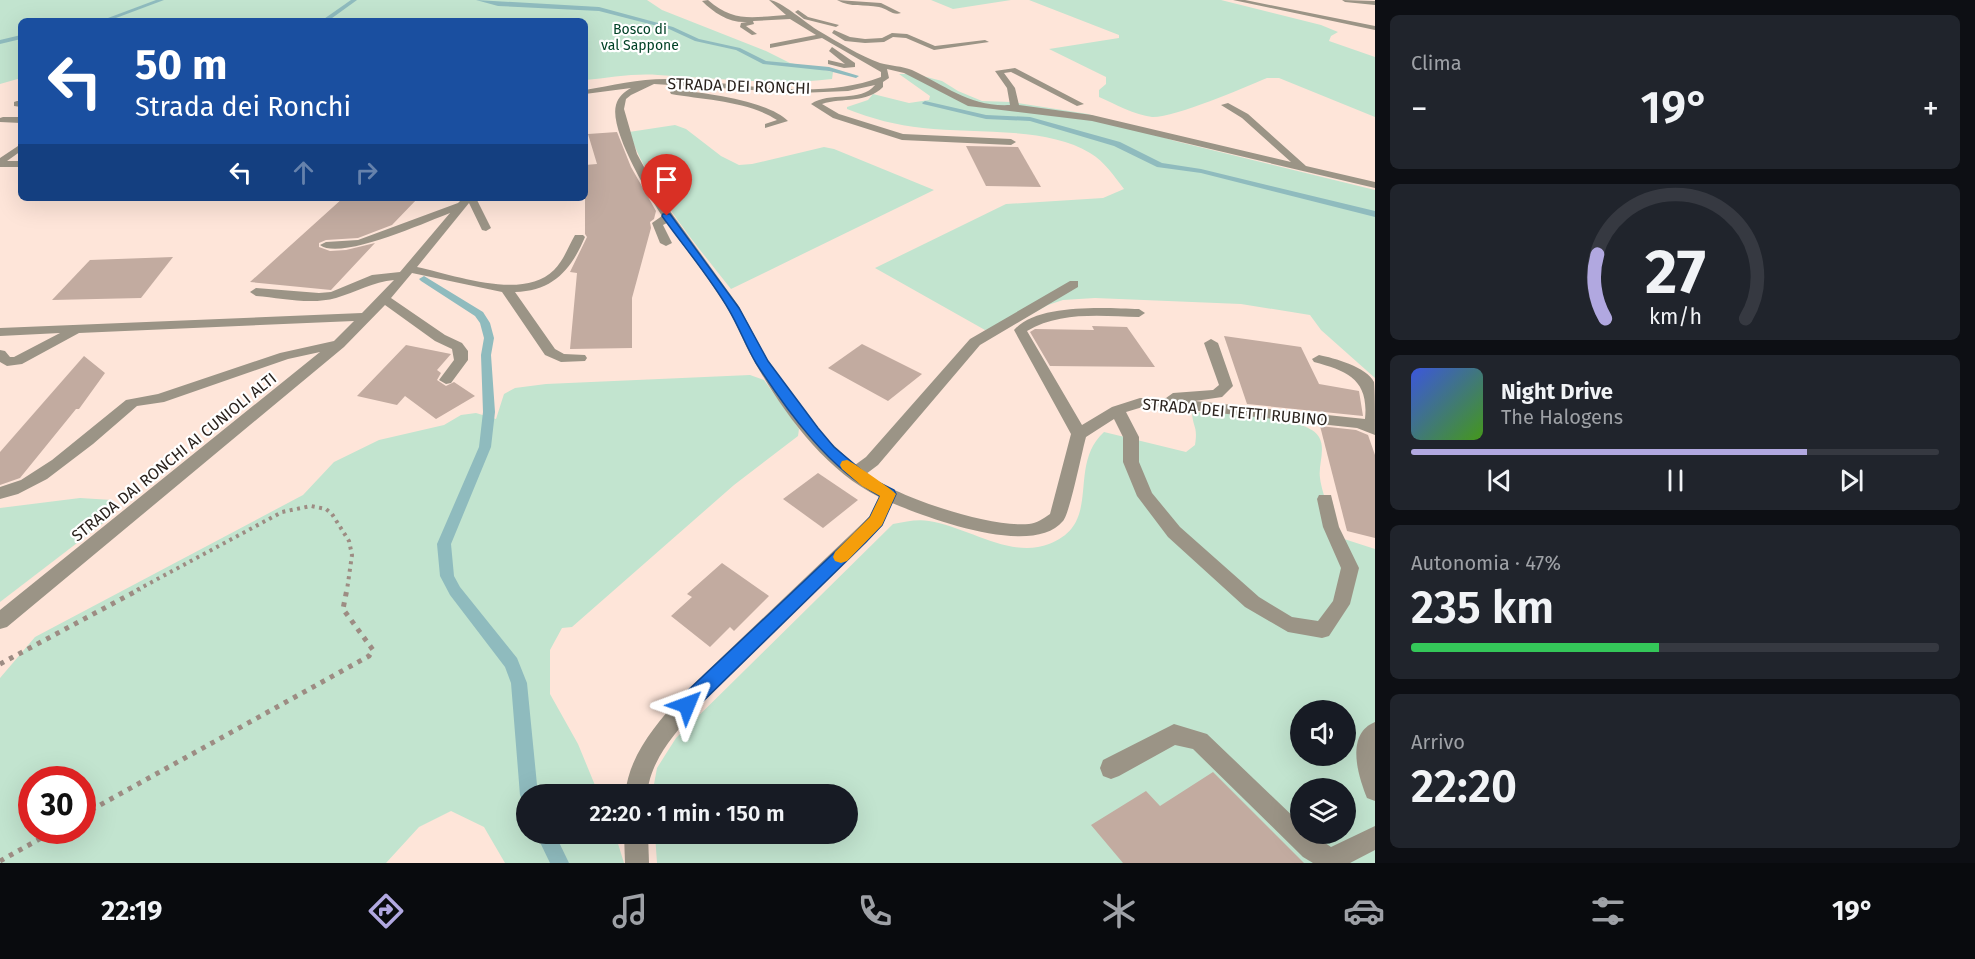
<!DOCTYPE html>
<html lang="it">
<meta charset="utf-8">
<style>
body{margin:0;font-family:"Fira Sans",sans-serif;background:#20242c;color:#f1f3f6;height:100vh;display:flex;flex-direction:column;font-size:22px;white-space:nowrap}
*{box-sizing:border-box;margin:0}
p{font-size:20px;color:#9ea1a6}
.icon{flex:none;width:33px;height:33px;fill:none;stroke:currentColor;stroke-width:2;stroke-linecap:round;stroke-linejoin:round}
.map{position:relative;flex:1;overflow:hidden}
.side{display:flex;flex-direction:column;gap:15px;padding:15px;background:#0d0f14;width:600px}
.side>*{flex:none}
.top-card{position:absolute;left:18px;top:18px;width:570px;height:183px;border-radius:9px;box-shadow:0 6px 24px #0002;background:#1a4fa0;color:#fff;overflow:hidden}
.buttons{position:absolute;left:1290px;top:700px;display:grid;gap:12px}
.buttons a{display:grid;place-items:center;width:66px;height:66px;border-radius:50%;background:#171b24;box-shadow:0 6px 24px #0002;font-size:30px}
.speed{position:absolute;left:18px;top:766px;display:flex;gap:12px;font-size:30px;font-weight:700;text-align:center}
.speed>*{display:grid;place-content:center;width:78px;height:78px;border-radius:50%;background:#171b24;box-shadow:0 6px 24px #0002;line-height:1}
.speed .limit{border:9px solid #d22;background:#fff;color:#111}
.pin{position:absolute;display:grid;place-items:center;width:51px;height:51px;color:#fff;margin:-62px -26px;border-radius:50% 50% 50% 0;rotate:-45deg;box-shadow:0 0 6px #0007}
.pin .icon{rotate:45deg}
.me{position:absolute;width:66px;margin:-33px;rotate:46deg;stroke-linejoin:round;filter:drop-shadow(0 0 4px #0008)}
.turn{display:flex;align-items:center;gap:21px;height:126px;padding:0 18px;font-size:27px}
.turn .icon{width:78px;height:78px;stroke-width:2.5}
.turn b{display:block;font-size:42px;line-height:51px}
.lanes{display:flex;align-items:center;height:57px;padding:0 18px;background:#0003;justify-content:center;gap:30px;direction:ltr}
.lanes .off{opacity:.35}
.big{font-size:45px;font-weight:600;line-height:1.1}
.side .card{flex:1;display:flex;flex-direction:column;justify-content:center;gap:9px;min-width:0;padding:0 21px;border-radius:9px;background:#20242c}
.side .dial{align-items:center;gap:0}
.dial svg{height:156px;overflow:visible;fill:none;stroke:#363941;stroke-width:7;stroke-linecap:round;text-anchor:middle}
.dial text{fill:#f1f3f6;stroke:none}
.song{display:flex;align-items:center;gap:18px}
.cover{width:72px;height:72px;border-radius:9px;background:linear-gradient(135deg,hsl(230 70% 55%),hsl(100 70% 35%))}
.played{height:6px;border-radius:3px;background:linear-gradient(90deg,#b1a8e0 75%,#363941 75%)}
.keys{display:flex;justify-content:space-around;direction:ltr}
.heat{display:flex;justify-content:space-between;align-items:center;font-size:33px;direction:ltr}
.charge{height:9px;border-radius:4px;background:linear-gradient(90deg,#34c759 47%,#363941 0)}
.trip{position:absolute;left:516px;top:784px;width:342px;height:60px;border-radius:30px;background:#171b24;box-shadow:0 6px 24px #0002;font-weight:600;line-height:60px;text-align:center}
.tab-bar{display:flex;height:96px;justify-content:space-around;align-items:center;background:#090b0e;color:#9ea1a6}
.tab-bar .icon{width:42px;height:42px}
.tab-bar .current{color:#b1a8e0}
.tab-bar b{font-size:27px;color:#f1f3f6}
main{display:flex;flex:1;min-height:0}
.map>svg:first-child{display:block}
.green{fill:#c2e4cf;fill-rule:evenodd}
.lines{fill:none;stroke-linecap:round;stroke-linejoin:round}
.stream{fill:#8fbbbe;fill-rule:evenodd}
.building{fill:#c2aba0}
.path-far1{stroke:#9d8c83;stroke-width:4;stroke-dasharray:3 4.5;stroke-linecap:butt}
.path{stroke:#9d8c83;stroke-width:5;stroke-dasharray:4.5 6;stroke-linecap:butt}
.minor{fill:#9b9486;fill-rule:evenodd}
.route{fill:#1a73e8;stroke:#114b97;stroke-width:1.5}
.slow{fill:#f59e0b}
.labels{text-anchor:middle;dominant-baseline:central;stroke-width:4.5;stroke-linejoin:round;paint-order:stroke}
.far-park-label{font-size:14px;fill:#004126;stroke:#fff}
.street-label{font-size:16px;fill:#2b231e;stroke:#fff}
</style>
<main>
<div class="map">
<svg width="1375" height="863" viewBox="0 0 1375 863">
<rect width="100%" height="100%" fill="#fee5d9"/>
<g class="green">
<path d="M0 0H647L662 10 766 51 790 63 833 72 832 79C774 86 716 78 658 75 634 73 609 78 585 80V21H21V78L0 84Z"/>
<polygon points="931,0 1011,0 953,9"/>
<path d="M1029 0H1221L1321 25 1338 32 1331 36 1329 41 1375 57V117L1279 78H1267C1243 88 1174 118 1152 117 1135 115 1115 104 1099 97V90L1106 84V77L1049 49 1119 38V35Z"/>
<path d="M899 74H915L942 81 958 91 982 101 1011 102 1088 114 1175 141 1375 190V378L1321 330 1310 315 1241 304 1095 298 1063 300 1048 305 1021 320 985 330 875 268 1006 204 1103 198 1124 189C1114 176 1105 162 1090 153 1047 126 972 134 923 128 896 125 872 119 847 109V107L868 100 873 94 909 103 929 100 930 96Z"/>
<path d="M675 125 686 129 721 156 739 165 752 164 824 147 834 149 934 190 731 289C692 240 651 191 629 132Z"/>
<path d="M750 375 764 380 799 429 798 436 734 485 572 627 562 628 550 650V694L578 744 599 795H526V834H615L624 863H505L484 827 451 811 419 827 386 863H0V678L35 637 303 495 334 462 379 440 444 425 461 415 476 413 496 419 504 394 515 388 546 384ZM32 780H82V831H32Z"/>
<path d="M1205 412C1228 415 1308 416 1319 437 1326 449 1318 465 1320 478 1322 495 1334 523 1341 538L1375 549V863H657L655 834H848V795H652L657 768 676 738 893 524C905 522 917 519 929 521 968 527 1010 559 1049 544 1104 523 1066 467 1104 432L1186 452 1195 445C1198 426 1193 428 1192 413ZM1300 711H1346V756H1300ZM1300 789H1346V834H1300Z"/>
<polygon points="80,498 112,500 111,517 0,602 0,508"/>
</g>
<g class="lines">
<g class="stream">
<polygon points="156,0 164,0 108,21 100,21"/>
<polygon points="351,0 357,0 328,21 321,21"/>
<polygon points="476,0 599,7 673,27 699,39 740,48 766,61 829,67 859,76 856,78 829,71 763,64 736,50 695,41 669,29 599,11 498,6"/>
<polygon points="21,35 21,39 0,44 0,40"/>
<polygon points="925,101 986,115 1030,117 1120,142 1162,163 1201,169 1375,211 1375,217 1201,173 1157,167 1114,146 1030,121 986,119 923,104 922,103"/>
<polygon points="333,198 346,198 362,204 358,206"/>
<polygon points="424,276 483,312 490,323 494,338 491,355 495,412 491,447 451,544 454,576 460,587 517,658 527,683 538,795 526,795 526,803 523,801 520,795 511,683 505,667 450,595 440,576 437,544 479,447 483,412 481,355 484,338 480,323 475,316 421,281 419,279"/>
<polygon points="536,834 555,834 569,863 550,863"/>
</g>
</g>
<g class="building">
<polygon points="617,132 631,167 656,211 654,219 650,222 651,228 632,298 632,348 570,349 577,273 570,272 587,237 585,234 585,165 597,164 588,134"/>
<polygon points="966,146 1018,147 1041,187 986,186"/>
<polygon points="343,198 418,198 392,225 358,238 326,240 319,243 319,247 330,251 346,250 375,243 331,290 250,282"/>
<polygon points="173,257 141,298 52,300 90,260"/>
<polygon points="1092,326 1127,327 1155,367 1050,366 1030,332 1035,329 1094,330"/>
<polygon points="1224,336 1301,347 1319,384 1359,391 1363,416 1247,404"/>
<polygon points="862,344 922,374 888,401 828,368"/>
<polygon points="406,345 451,354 437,370 441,373 437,380 446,386 454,382 475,396 436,419 405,396 397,405 357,396"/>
<polygon points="84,356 105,373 79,409 76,409 20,478 0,485 0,452"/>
<polygon points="1320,426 1356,430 1368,435 1375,455 1375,538 1347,531"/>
<polygon points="818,473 858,500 823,528 783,499"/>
<polygon points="722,563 769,596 734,631 730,627 710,647 671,616 692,597 687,594"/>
<polygon points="1213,772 1304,863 1123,863 1091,825 1146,791 1160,806"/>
</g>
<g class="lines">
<polyline class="path-far1" points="137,590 282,512 311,506 326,509 332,514 349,541 352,555 347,590"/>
<g class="path">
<polyline points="0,664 140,589"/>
<polyline points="82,815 369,656 373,650 343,609 347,589"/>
<polyline points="0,861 54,831"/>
</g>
<g class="minor">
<path d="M708 0C734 23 753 17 786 15L769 0C780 0 807 24 819 31 838 42 860 56 880 63 891 66 902 66 912 70 947 86 969 107 1010 105L1007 88 995 71 1015 68 1084 104 1077 106 1011 72 1004 73 1015 88 1019 105 1092 115 1291 162 1242 118 1221 105 1228 103 1248 114 1306 166 1375 182V188L1092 121 968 106 904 73 887 69 889 78 883 82V87C866 104 843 97 822 104L839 114 903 134 1011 139 1016 142 1011 145 902 140 833 118 811 104C829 91 861 103 875 85L848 91 799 93 654 84 631 95 626 99 624 109 637 154 662 200 738 305 767 359 787 389 827 439 855 465 866 457 970 339 1070 281H1078V287L980 345 878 465 866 474C897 497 990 528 1029 524 1037 523 1043 519 1050 514L1071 434 1014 330C1038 303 1105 308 1139 309L1145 313 1139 317C1102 316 1060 311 1027 331L1082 425 1112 407 1140 398H1166L1173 393 1213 390 1219 385 1204 343 1211 339 1218 343 1233 386 1222 397 1195 401 1365 419C1369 380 1348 371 1314 362L1312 359 1319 355C1334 358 1367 367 1374 382 1375 393 1375 422 1375 435L1357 428 1162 407 1146 406 1126 412 1139 437V462L1152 493 1180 527 1259 597 1292 617 1318 621 1333 601 1341 568 1323 527 1317 499 1319 495H1331L1339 527 1359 568 1350 604 1329 636 1322 638 1288 632 1245 607 1168 537 1137 496 1123 462V437L1114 419 1086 437C1082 451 1070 513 1063 521 1033 558 928 518 892 503L882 526 694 711C673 736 650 761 647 795H625C629 755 655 726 680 697L869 517 879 497C824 470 782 411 753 359 743 342 737 323 726 306 708 277 687 251 667 223L663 225 672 243 666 246 660 243 652 223 662 216C648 194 609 130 616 105 618 97 624 92 631 88L585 94V90C613 85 643 78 671 79 740 82 815 102 881 77V72L822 38 770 48V44L816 35 790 19 753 21 754 24 746 26 757 34 752 35 740 27 741 23 747 22C729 23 714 13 702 1Z"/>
<path d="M837 0 881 3 901 13C893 16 888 9 879 7 864 4 851 8 837 0Z"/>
<polygon points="1233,0 1245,0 1375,26 1375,30"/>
<polygon points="1342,0 1375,1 1375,5 1345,2"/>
<polygon points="798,10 808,17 839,25 836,27 804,19 795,12"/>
<polygon points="834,30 850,37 865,39 882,38 892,33 907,34 935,46 985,40 989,42 934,50 906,38 893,37 884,42 865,43 845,41 832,33"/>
<polygon points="832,47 855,63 855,67 844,68 828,64 828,60 845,64 829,51"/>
<path d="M674 90C702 92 769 101 788 121L765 128V124L777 120C748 101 705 100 671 94L670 92Z"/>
<polygon points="17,101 21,101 21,107 14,106 14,102"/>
<polygon points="3,117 21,117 21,123 0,122 0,118"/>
<polygon points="21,144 21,151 7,161 21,161 21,167 0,167 0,158"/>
<path d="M463 198H476L491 228 486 231 482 230 469 203 417 267C455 275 523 301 554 270 564 260 568 247 575 235H583L585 237C571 270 553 291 515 292L555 349 564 354 585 355 587 358 585 361 561 362 545 355 502 292 412 273 391 298 445 335 462 343 468 351V360L451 383 446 384 439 380 454 360 452 349 435 341 385 305 344 347 7 627 0 629V610L320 352 288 359 164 402 137 406 93 444 47 479 18 494 0 499V487L21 480 52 460 126 400 158 394 280 353 334 341 354 321 79 333 22 364 7 366 0 362V350L5 351 10 357H14L60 333 0 336V328L362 313 394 280C373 282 356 292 336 298 311 305 281 298 256 296L250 292 256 288 319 293 331 292 372 275 400 272 450 213C426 222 340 261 320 245L326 242 358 240 458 203Z"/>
<path d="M1375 722V801L1367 798C1358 776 1345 734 1375 722Z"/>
<polygon points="1174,724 1207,734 1300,823 1300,834 1312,834 1331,847 1375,826 1375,850 1350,863 1313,863 1303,857 1193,749 1175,745 1119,776 1111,779 1103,776 1100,768 1103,760"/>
<polygon points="624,834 648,834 649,863 625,863"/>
</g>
</g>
<path class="route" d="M663 214H670L739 308 768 361 818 428 834 447 872 479 894 490 896 494 882 525 866 542 693 711 687 713 680 711 678 705 680 698 855 533 870 517 880 496C829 469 787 411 756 363 746 346 739 327 729 310 710 277 684 247 662 216Z"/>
<path class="slow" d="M847 460C851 461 894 491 896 494L882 525 847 561 841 563 835 561 833 557 835 552 870 517 880 496 862 486 842 469 840 465 842 461Z"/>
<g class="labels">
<g class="far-park-label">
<text x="640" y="29">Bosco di<tspan x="640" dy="16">val Sappone</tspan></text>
</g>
<g class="street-label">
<text transform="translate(739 86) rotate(2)">STRADA DEI RONCHI</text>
<text transform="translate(1235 412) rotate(5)">STRADA DEI TETTI RUBINO</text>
<text transform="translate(174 457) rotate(-39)">STRADA DAI RONCHI AI CUNIOLI ALTI</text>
</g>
</g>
</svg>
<div class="buttons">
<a><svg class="icon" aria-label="sound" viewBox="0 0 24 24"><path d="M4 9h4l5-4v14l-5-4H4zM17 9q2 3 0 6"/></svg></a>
<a><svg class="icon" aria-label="layers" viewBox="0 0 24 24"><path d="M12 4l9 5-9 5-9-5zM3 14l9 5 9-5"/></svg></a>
</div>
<div class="speed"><div class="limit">30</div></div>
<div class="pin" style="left:667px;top:216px;background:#d93025"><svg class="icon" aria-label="arrive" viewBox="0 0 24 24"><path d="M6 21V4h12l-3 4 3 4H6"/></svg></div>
<svg class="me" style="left:687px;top:705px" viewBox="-20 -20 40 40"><path d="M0-17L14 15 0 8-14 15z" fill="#1a73e8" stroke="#fff" stroke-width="4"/></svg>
<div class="trip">22:20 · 1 min · 150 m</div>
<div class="top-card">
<div class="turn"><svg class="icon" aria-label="left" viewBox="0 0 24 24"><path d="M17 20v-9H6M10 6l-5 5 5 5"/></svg><div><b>50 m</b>Strada dei Ronchi</div></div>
<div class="lanes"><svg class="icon" aria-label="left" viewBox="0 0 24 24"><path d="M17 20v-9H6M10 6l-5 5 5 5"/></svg><svg class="icon off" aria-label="ahead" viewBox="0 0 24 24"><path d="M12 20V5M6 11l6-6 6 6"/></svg><svg class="icon off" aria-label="right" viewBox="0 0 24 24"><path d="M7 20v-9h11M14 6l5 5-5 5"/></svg></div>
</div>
</div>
<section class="side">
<div class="card"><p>Clima</p>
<div class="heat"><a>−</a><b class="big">19°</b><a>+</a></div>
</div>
<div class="card dial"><svg viewBox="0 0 100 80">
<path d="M14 69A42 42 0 1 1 86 69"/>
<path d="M14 69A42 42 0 0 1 10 36" stroke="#b1a8e0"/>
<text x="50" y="56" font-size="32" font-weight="700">27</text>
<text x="50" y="72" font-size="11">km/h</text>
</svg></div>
<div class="card">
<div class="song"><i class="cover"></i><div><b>Night Drive</b><p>The Halogens</p></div></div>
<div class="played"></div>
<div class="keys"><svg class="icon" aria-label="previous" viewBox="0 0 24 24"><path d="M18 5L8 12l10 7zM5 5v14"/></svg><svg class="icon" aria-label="pause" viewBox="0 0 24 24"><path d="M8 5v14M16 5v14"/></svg><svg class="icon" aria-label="next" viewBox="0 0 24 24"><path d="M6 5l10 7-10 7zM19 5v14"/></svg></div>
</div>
<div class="card"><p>Autonomia · 47%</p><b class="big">235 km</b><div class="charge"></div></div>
<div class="card"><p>Arrivo</p><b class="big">22:20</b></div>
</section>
</main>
<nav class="tab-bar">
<b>22:19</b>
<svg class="icon current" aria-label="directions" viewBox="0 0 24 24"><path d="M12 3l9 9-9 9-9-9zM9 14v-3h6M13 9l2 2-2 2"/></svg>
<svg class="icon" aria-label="music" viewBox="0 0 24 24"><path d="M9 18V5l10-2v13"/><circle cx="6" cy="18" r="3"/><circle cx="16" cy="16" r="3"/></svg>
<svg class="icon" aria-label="phone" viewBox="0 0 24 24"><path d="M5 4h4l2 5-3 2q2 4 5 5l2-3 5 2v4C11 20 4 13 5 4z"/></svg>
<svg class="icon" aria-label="climate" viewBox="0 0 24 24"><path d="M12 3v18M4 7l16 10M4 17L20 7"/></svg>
<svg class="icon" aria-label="car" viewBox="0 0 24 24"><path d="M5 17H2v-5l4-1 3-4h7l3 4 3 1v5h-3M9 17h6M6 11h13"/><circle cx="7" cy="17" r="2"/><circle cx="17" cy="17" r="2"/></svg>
<svg class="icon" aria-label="filters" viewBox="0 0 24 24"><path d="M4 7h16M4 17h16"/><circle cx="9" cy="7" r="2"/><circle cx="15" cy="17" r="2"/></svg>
<b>19°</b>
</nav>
